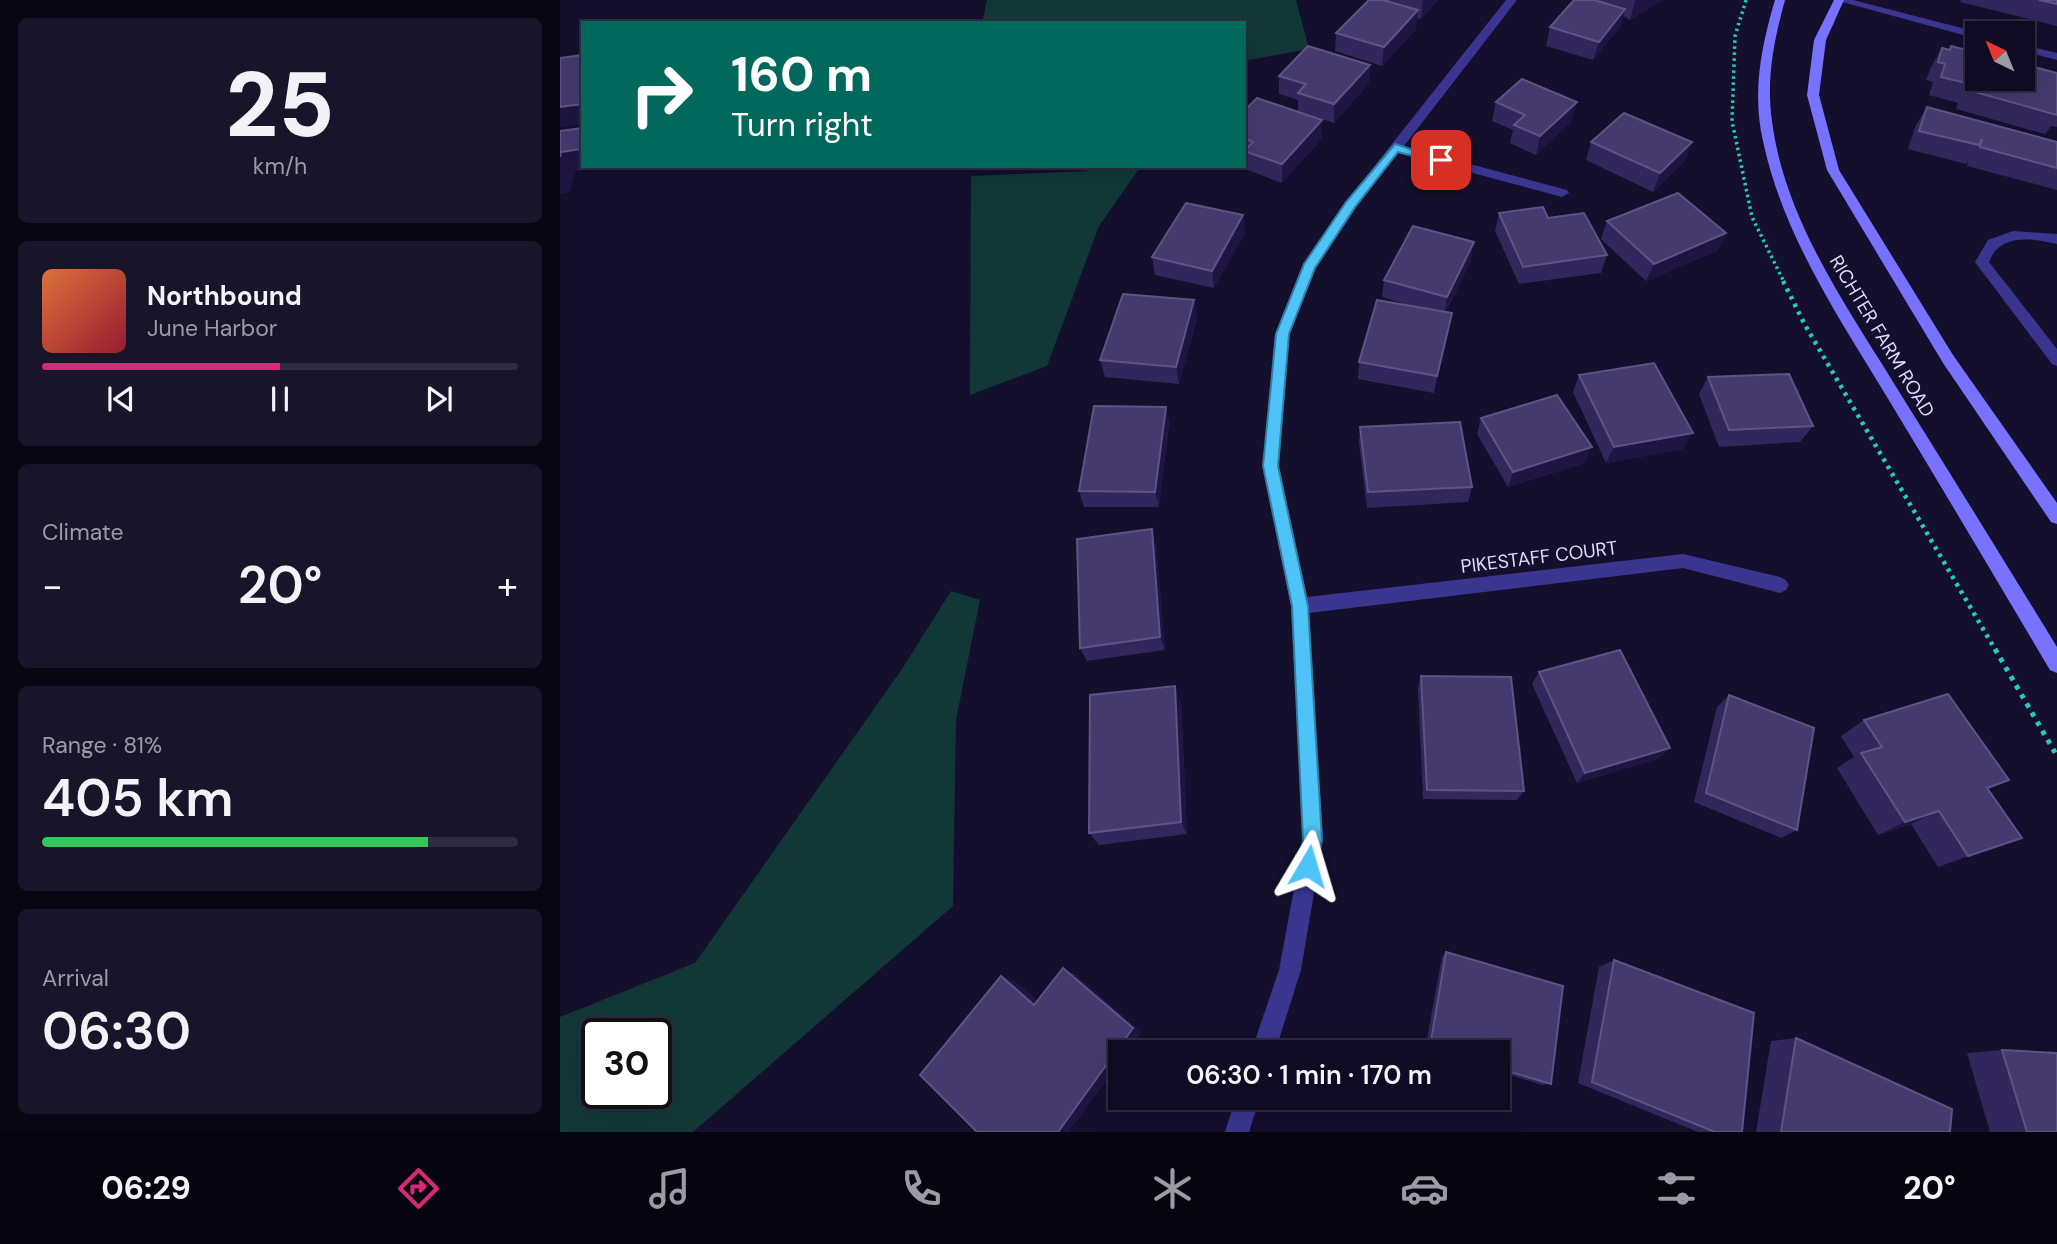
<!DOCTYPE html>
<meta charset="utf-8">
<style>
body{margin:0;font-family:"DM Sans",sans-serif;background:#18142a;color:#f1f3f6;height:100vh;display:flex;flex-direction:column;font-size:26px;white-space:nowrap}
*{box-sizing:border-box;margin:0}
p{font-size:23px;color:#9b9ba5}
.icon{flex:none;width:38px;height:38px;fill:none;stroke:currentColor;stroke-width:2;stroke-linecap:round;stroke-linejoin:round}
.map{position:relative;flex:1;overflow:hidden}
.sheet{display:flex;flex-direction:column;gap:18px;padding:18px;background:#080613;width:560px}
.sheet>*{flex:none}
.banner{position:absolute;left:21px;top:21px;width:665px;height:147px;border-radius:0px;box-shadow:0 7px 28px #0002,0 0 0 2px #2f2b40;background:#00695c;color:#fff;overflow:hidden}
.needle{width:46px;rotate:317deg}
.fabs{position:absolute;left:1405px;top:21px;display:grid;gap:14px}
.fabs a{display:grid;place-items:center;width:70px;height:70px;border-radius:0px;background:#0f0b22;box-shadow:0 7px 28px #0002,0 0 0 2px #2f2b40;font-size:35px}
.speed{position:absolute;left:21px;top:1018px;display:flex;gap:14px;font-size:35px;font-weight:700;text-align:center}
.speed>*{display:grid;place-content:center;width:91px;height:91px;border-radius:50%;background:#0f0b22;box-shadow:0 7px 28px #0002,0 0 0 2px #2f2b40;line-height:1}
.speed .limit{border:4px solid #111;border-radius:10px;background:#fff;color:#111}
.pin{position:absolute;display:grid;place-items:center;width:60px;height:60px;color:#fff;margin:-30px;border-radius:14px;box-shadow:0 4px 10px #0006}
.me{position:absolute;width:77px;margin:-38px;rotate:7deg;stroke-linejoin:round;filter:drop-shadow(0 0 5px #0008)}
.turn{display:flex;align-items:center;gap:24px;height:147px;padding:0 35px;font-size:32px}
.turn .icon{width:91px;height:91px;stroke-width:2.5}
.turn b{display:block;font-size:49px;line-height:60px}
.big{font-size:52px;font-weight:600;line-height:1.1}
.sheet .card{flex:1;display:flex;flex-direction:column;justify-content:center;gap:10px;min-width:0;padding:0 24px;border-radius:10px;background:#18142a}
.sheet .dial{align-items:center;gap:0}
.dial b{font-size:91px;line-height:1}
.song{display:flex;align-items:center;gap:21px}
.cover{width:84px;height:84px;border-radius:10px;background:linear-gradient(135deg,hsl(20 70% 55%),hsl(350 70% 35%))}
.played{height:7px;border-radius:4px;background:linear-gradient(90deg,#db2777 50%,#2f2b40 50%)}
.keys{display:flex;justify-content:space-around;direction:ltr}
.heat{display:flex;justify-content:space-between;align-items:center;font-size:38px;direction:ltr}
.charge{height:10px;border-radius:5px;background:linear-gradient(90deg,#34c759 81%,#2f2b40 0)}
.trip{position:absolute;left:548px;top:1040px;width:402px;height:70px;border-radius:0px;background:#0f0b22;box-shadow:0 7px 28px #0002,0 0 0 2px #2f2b40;font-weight:600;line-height:70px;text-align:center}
.tab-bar{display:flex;height:112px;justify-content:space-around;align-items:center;background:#06040e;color:#9b9ba5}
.tab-bar .icon{width:49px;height:49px}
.tab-bar .selected{color:#db2777}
.tab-bar b{font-size:32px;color:#f1f3f6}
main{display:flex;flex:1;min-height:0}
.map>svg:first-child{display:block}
.green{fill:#113837;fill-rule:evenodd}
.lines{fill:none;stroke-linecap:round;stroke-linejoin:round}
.path-far2{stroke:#25c9c0;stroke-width:3.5;stroke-dasharray:2.5 3.5;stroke-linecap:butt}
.path-far1{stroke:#25c9c0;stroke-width:4.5;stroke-dasharray:3.5 5;stroke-linecap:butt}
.path{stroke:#25c9c0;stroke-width:5;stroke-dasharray:4.5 6;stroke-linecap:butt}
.lane{fill:#3a3690;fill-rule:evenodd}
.street{fill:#3a3690;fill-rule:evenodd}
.secondary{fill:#7772ff;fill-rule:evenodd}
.wall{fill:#32275c}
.shaded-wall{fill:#1e1542}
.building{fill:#453a6e;stroke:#5d5384;stroke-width:2}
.route{fill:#4fc3f7;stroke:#337fa1;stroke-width:2}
.labels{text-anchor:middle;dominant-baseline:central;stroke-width:7;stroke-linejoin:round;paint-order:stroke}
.street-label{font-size:19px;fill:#dfdbff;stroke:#140f2d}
</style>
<main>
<section class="sheet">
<div class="card dial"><b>25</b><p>km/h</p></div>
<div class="card">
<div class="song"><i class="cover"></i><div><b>Northbound</b><p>June Harbor</p></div></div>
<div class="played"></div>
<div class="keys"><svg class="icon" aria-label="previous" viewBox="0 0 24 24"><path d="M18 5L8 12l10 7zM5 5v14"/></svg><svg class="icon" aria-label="pause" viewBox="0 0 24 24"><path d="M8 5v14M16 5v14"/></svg><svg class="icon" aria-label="next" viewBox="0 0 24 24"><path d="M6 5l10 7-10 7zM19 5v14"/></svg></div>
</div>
<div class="card"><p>Climate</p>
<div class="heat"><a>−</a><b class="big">20°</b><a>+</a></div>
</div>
<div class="card"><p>Range · 81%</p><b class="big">405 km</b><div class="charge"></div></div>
<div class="card"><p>Arrival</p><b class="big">06:30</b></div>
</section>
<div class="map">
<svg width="1497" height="1132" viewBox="0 0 1497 1132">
<rect width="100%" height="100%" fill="#140f2d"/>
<g class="green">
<polygon points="427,0 736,0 749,49 684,61 684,23 422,23"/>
<polygon points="503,166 581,166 539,226 487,366 410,395 411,176 529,171"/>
<path d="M391 591 420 600 396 720 393 906 133 1132H0V1017L135 963 342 669ZM37 1034H96V1094H37Z"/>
</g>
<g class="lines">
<polyline class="path-far2" points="1186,0 1175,36 1172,121 1192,217 1224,282"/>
<polyline class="path-far1" points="1223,281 1245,325 1436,651"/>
<polyline class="path" points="1435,649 1497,756"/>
<polygon class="lane" points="835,144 1007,190 1009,193 1002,197 831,151 829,148"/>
<g class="street">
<polygon points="946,0 957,0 796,208 756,268 729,334 719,466 747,597 1123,554 1220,577 1226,580 1229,585 1226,590 1220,593 1123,568 749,613 763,840 741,970 715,1052 691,1052 719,970 743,840 731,606 703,466 715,334 742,267 786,202"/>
<polygon points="1275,0 1293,0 1421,33 1418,33 1418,39"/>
<polygon points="1463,45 1497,53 1497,60 1463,51"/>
<path d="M1453 231 1497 234V244C1473 238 1439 233 1429 262L1497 349V366L1492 364 1415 262 1428 240Z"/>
<polygon points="676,1097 700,1097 689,1132 665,1132"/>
</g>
<g class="secondary">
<path d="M1215 0H1225C1214 40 1206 79 1212 121 1225 223 1291 312 1343 398 1395 481 1446 564 1497 647V673L1490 670C1437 581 1384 491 1330 402 1280 319 1223 236 1203 141 1192 93 1201 47 1215 0Z"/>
<polygon points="1274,0 1284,0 1266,40 1259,95 1279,170 1393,355 1497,503 1497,524 1491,522 1383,363 1267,170 1247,95 1254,40"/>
</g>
</g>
<g class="wall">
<polygon points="809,0 878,0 861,19 857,18 856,29 822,66 775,51 776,33"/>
<polygon points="1014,0 1102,0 1070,20 1063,16 1060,27 1033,60 986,46 990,27"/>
<polygon points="1401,0 1497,0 1497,26 1400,2"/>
<polygon points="1391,46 1497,73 1497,127 1491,126 1485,134 1396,109 1398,103 1369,95 1373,82 1366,80 1371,67 1382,48 1389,50"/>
<polygon points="810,65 809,83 774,123 738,111 738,100 719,94 719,76"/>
<polygon points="936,102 1012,121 976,155 950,143 953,130 932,121"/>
<polygon points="1367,107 1497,142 1497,190 1407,166 1408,160 1406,164 1348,149 1356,125"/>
<polygon points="684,111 762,120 762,138 722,183 685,169"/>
<polygon points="1031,142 1132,142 1124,161 1093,192 1026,160"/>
<polygon points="939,213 988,218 1047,255 1041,273 959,284 935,231"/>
<polygon points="683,215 685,233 654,288 595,275 592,257"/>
<polygon points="1047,221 1166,233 1157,251 1086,281 1041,239"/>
<polygon points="911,260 886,312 888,331 874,393 798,379 799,362 856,307 822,297 824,280"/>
<polygon points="634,300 637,318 619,384 545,377 540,360"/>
<polygon points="1019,375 1123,449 1046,463 1013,392"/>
<polygon points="1148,377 1253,426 1240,442 1159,447 1139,394"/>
<polygon points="606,407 609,423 599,507 524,507 519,491"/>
<polygon points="921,418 1025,463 948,487 917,434"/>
<polygon points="800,427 912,487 908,502 807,508 799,443"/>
<polygon points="596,544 605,650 527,661 520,648"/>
<polygon points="979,672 1100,758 1017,783 972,684"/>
<polygon points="861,676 964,791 957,800 863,799 858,688"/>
<polygon points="1169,695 1237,830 1221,838 1134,802 1157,707"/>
<polygon points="621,703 627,834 539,845 529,833"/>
<polygon points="1304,720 1449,780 1429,789 1462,838 1378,867 1351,824 1318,835 1277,768 1294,757 1281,736"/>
<polygon points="886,952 991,1084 982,1085 938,1071 938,1052 876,1052 865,1049 882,957"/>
<polygon points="1054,960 1182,1132 1138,1132 1018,1083 1039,967"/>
<polygon points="1236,1038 1390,1132 1196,1132 1211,1041"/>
<polygon points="1442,1050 1497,1132 1430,1132 1407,1053"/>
</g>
<g class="shaded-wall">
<polygon points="863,0 878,0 861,19"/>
<polygon points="1077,0 1102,0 1070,20 1075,1"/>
<polygon points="1065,9 1060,27 1033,60 1039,42"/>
<polygon points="858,10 856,29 822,66 824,47"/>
<polygon points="810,65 809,83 774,123 774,104"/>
<polygon points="1017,102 1012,121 976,155 980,136"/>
<polygon points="23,103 23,124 0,128 0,107"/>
<polygon points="762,120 762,138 722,183 722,164"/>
<polygon points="1132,142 1124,161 1093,192 1100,173"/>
<polygon points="23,149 23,166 45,166 16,171 10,192 0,194 0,157 1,152"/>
<polygon points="683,215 685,233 654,288 652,271"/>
<polygon points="1166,233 1157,251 1086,281 1094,264"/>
<polygon points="914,242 911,260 884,315 887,297"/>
<polygon points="634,300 637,318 619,384 616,367"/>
<polygon points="892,313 888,331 874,393 877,376"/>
<polygon points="606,407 609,423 599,507 595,492"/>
<polygon points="1133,433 1123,449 1046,463 1054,447"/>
<polygon points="1032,447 1025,463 948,487 953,472"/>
<polygon points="592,529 596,544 605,650 600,637"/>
<polygon points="615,686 621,703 627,834 621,822"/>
<polygon points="1110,748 1100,758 1017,783 1025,773"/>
<polygon points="1379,811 1351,824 1318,835 1345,822"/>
<polygon points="1462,838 1430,850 1378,867 1408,856"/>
<polygon points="503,968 515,974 582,1032 568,1052 560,1052 560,1062 509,1132 498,1132"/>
<polygon points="441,976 456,982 488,1010 474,1005"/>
</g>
<g class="building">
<polygon points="809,0 823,0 858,10 824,47 776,33"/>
<polygon points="1014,0 1034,0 1065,9 1039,42 990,27"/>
<polygon points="1479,0 1497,0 1497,4"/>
<polygon points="748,46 810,65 774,104 738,93 746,84 719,76"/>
<polygon points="1391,46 1418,53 1418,79 1463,79 1463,64 1497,73 1497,115 1408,90 1410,84 1381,77 1385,64 1378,62 1382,48 1390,50"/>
<polygon points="23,55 22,104 0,107 0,58"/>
<polygon points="962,79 1017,102 980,136 954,125 965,115 936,102"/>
<polygon points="697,98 762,120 722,164 684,151 693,142 684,138 684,111"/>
<polygon points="1367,107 1497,142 1497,168 1420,147 1422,139 1419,145 1359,131"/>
<polygon points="1064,113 1132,142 1100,173 1031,142"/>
<polygon points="23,128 23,149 1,152 0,157 0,131"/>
<polygon points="1118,193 1166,233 1094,264 1047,221"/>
<polygon points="626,203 683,215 652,271 592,257"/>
<polygon points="983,207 988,218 1024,213 1047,255 963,267 939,213"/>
<polygon points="853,226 914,242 887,297 824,280"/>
<polygon points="563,294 634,300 616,367 540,360"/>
<polygon points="817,300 892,313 877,376 799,362"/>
<polygon points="1094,363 1133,433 1054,447 1019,375"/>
<polygon points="1229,374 1253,426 1169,430 1148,377"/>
<polygon points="997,395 1032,447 953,472 921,418"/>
<polygon points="534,406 606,407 595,492 519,491"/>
<polygon points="900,422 912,487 808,492 800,427"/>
<polygon points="592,529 600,637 520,648 517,539"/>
<polygon points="1060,650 1110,748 1025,773 979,672"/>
<polygon points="861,676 951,677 964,791 867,790"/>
<polygon points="615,686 621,822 529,833 530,695"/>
<polygon points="1388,694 1449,780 1427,788 1462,838 1408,856 1379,811 1345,822 1301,753 1322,747 1304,720"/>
<polygon points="1169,695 1254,728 1237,830 1146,793"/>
<polygon points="886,952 1003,986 991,1084 938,1068 938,1052 886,1052 870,1047"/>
<polygon points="1054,960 1194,1013 1182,1132 1155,1132 1032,1082"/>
<polygon points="503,968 573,1028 498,1132 417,1132 360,1075 441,976 474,1005"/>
<polygon points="1236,1038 1392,1109 1390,1132 1221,1132"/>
<polygon points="1442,1050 1497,1053 1497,1132 1467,1132"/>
</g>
<polygon class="route" points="835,144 887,160 881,164 838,152 795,207 755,268 729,334 718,466 748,606 762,840 755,872 748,875 742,872 739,866 743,840 732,606 703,466 716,334 744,264 786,202"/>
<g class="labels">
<g class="street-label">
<text transform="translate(1322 336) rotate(59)">RICHTER FARM ROAD</text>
<text transform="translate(979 557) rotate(-7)">PIKESTAFF COURT</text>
</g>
</g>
</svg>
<div class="fabs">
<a><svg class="needle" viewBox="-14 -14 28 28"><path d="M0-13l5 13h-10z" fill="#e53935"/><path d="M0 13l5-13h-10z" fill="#9b9ba5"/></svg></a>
</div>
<div class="speed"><div class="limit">30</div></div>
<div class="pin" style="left:881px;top:160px;background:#d93025"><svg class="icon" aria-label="arrive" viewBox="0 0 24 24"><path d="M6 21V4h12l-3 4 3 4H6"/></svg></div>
<svg class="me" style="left:748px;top:866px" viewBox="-20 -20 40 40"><path d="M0-17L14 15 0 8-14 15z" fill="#4fc3f7" stroke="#fff" stroke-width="4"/></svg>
<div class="trip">06:30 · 1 min · 170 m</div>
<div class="banner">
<div class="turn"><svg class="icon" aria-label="right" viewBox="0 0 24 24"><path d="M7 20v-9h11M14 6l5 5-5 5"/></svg><div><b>160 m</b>Turn right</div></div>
</div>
</div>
</main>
<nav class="tab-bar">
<b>06:29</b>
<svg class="icon selected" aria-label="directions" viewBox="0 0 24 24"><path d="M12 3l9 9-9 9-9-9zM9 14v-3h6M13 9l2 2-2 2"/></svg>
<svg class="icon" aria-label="music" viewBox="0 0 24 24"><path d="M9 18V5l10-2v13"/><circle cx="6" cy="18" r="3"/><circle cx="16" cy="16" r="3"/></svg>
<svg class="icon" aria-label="phone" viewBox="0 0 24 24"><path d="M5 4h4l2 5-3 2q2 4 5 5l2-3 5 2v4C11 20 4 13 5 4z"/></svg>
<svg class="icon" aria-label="climate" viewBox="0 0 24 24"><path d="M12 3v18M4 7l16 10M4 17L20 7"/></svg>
<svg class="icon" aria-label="car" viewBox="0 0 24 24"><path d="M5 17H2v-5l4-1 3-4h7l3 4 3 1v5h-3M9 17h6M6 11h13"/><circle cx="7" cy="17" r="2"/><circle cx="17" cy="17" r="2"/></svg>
<svg class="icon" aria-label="filters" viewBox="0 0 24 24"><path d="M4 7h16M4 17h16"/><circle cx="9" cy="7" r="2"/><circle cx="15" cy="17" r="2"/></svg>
<b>20°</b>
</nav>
